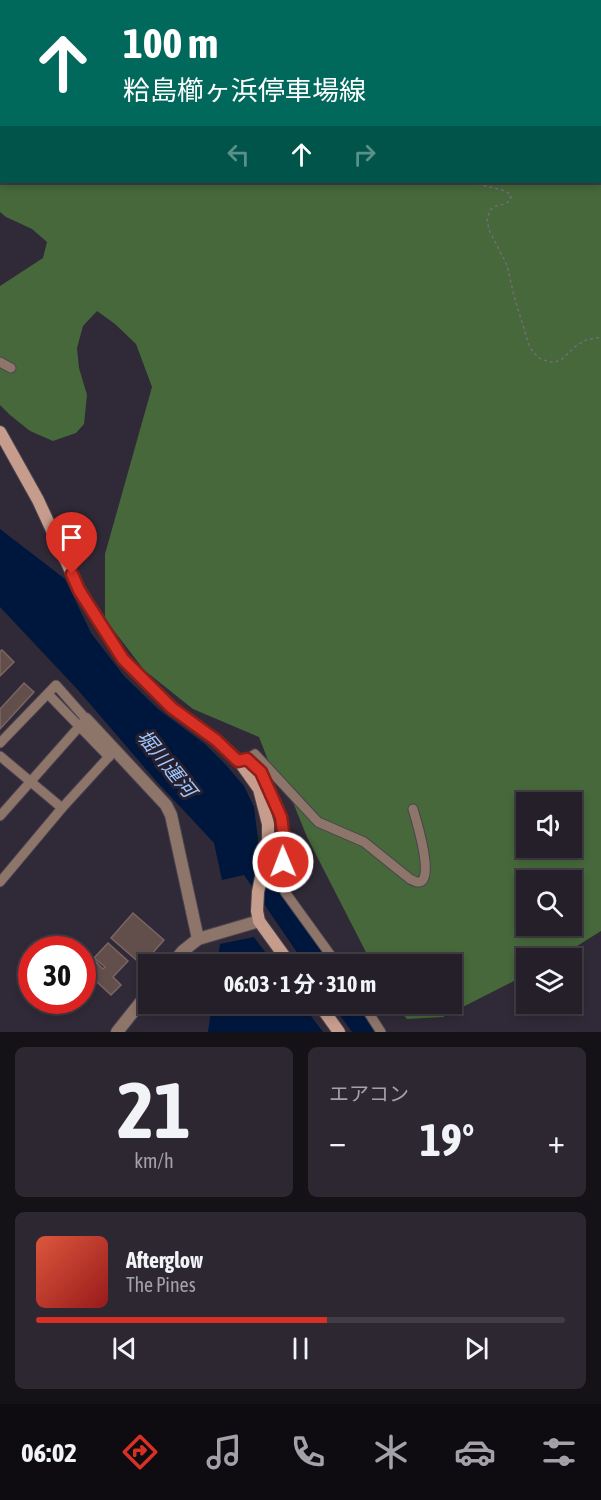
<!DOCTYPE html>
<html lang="ja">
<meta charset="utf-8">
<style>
body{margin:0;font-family:"Asap Condensed","Noto Sans JP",sans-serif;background:#2c2731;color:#f1f3f6;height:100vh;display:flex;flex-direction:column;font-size:22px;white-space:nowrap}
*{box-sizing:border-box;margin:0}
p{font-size:20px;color:#a3a2a8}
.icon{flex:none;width:33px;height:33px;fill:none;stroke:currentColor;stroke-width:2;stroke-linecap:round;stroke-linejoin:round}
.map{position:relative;height:1032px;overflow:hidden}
.drawer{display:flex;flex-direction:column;gap:15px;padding:15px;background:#141117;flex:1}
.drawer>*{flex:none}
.guide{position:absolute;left:0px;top:0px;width:602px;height:183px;box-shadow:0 3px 9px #0003,0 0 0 2px #413d46;background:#00695c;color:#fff;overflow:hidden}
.tools{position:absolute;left:516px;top:792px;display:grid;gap:12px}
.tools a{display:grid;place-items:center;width:66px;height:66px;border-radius:0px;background:#241f29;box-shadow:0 3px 9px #0003,0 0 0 2px #413d46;font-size:30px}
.speed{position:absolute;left:18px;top:936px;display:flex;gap:12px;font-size:30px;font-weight:700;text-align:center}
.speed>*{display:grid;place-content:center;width:78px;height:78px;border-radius:50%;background:#241f29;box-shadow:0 3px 9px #0003,0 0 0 2px #413d46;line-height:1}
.speed .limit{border:9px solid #d22;background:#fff;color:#111}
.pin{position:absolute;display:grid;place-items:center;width:51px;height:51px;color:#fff;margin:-62px -26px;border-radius:50% 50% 50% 0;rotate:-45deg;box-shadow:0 0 6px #0007}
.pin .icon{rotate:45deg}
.me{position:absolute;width:66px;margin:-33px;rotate:359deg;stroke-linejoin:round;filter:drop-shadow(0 0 4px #0008)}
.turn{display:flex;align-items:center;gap:21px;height:126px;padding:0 24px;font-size:27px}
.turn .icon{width:78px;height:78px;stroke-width:2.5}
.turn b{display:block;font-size:42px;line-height:51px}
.lanes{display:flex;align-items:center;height:57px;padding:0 24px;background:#0003;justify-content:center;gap:30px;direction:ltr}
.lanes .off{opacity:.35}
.big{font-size:45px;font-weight:700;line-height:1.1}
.drawer .tile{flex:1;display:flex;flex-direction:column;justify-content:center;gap:9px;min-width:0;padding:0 21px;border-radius:9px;background:#2c2731}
.drawer .dial{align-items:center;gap:0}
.dial b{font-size:78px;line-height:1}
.song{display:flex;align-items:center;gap:18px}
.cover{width:72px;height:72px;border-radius:9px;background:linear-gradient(135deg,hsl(10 70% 55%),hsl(0 70% 35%))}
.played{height:6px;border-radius:3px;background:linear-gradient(90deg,#d93025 55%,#413d46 55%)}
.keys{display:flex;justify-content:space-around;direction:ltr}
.heat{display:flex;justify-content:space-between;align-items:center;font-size:33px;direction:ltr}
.drawer .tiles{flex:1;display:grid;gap:15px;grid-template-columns:1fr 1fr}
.tile:last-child{grid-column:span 2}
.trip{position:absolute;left:138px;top:954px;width:324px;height:60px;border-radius:0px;background:#241f29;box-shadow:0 3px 9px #0003,0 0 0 2px #413d46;font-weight:700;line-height:60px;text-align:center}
.tabs{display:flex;height:96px;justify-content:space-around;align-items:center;background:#0e0c10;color:#a3a2a8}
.tabs .icon{width:42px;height:42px}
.tabs .active{color:#d93025}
.tabs b{font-size:27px;color:#f1f3f6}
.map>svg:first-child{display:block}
.forest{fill:#46683a;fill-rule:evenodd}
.water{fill:#00173d}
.building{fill:#624e4a;stroke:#7a6561;stroke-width:1.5}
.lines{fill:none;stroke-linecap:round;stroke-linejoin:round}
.minor-casing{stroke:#4b4451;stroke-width:11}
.tertiary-casing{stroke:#4b4451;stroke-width:14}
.secondary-casing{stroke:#4b4451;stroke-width:14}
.path{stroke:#726c78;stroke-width:1.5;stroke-dasharray:3 3;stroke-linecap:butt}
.minor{stroke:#8e756a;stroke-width:9}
.tertiary{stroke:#8e756a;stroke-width:12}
.secondary{stroke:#c69d8c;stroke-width:12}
.route-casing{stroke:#8d1f18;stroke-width:15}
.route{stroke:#d93025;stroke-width:10}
.labels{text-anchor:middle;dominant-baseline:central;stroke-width:6;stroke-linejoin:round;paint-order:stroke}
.water-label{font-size:20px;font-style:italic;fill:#9fc6fc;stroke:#261f2d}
</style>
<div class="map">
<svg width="601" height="1032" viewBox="0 0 601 1032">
<rect width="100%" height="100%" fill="#302937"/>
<path class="forest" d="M0 0H601V931L558 958H526V975L443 1017 407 1019 394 1004H452V964H372L307 837 286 785 271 768 259 737 193 709 144 670 105 619V554L152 387 136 344 115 324 97 311 83 326 77 348 79 368 87 395 84 424 76 433 53 441 30 431 10 415 0 405V286L43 258 47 242 32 229 6 217 0 212ZM2 2H600V182H2ZM526 802H572V848H526ZM526 880H572V926H526Z"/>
<g class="water">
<polygon points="0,529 65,579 91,633 124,676 158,709 205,744 226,765 244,786 254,807 258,839 257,857 330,964 305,964 244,875 222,880 214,843 157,782 78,690 0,607"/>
<polygon points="254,937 274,964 217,964 220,944"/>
<polygon points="212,1004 302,1004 323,1032 208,1032"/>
<polygon points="332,1004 358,1004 376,1032 352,1032"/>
</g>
<g class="building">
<polygon points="2,650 14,662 0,676 0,651"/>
<polygon points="24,683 34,692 0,729 0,709"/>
<polygon points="133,913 164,940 142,965 111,938"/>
<polygon points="108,943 128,961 113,977 121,985 111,995 83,969 93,959 103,969 105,967 94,958"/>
</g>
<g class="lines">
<defs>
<g id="minor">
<polyline points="0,76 2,76"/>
<polyline points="0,362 11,368"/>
<polyline points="48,694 109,757"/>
<polyline points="0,743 56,685 86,719 0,816"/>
<polyline points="0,756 62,808"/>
<polyline points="247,759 261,772 281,817 284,839 285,892 337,964"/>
<path d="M239 761 247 759 255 754 318 822 364 842 410 879C412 880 417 883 419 882 435 880 416 819 413 809"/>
<polyline points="0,882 62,808 115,750"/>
<polyline points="363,1004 381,1032"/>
</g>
<g id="tertiary">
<polyline points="86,719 166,805 171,815 198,939"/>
<polyline points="172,964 183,951 198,939 259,921"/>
<polyline points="117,1032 148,993"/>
</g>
<g id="secondary">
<polyline points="0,432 38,500 79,589 123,659 172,708 216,740 239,761 259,789 268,824 268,843 258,892 257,911 259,921 290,964"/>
<polyline points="319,1004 339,1032"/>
</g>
</defs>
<use href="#minor" class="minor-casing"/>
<use href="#tertiary" class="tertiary-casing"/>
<use href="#secondary" class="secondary-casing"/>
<g class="path">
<polyline points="375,0 375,2"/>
<polyline points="444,2 446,0"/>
<path d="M472 182C484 187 499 187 510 194L511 198 508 202 504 204 496 206 490 210 487 220 489 230 507 265 514 296 529 345 533 352 539 358 549 362H555L562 359 577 345 586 340 601 337"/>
</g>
<use href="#minor" class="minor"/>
<use href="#tertiary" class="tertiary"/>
<use href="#secondary" class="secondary"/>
</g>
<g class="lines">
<defs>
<polyline id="route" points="72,574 79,590 123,659 172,708 216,740 238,761 247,759 261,772 281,817 284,839 283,862"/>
</defs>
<use href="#route" class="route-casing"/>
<use href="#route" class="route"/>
</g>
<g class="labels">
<g class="water-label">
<text transform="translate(167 763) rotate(51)">堀川運河</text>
</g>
</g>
</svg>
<div class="tools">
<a><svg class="icon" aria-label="sound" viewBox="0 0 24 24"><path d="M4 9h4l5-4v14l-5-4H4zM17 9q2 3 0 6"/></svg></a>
<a><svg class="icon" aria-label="search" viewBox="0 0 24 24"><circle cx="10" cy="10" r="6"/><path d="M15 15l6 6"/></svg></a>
<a><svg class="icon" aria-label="layers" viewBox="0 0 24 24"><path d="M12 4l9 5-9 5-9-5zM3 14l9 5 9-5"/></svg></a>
</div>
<div class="speed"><div class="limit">30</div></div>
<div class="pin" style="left:72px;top:574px;background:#d93025"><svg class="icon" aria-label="arrive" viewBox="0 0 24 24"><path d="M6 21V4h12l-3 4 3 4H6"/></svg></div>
<svg class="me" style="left:283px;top:862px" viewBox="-20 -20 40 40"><circle r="17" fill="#d93025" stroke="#fff" stroke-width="3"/><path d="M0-11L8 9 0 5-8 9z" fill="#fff"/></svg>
<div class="trip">06:03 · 1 分 · 310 m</div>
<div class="guide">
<div class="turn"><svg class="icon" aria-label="ahead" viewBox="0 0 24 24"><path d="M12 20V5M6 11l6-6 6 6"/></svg><div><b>100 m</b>粭島櫛ヶ浜停車場線</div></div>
<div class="lanes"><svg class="icon off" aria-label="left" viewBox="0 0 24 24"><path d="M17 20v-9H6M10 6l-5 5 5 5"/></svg><svg class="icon" aria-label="ahead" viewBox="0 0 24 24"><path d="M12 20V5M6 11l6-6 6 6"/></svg><svg class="icon off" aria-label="right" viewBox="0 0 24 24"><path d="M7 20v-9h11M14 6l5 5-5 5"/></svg></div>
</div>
</div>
<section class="drawer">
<div class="tiles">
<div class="tile dial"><b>21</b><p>km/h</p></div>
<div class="tile"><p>エアコン</p>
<div class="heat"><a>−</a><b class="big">19°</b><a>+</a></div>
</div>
<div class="tile">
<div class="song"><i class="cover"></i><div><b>Afterglow</b><p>The Pines</p></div></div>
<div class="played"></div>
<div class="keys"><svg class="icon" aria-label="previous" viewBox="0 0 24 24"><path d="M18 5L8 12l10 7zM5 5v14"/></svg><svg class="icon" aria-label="pause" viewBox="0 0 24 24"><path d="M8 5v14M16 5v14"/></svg><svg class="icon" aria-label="next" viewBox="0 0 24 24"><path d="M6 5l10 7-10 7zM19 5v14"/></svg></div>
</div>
</div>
</section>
<nav class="tabs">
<b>06:02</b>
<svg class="icon active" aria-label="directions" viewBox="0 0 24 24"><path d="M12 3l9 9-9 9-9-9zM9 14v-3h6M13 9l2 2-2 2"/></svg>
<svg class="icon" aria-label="music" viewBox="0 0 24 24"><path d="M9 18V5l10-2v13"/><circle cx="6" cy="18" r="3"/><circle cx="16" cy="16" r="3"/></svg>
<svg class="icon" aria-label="phone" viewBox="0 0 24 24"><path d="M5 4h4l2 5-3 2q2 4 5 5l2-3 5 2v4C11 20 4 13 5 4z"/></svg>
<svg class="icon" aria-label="climate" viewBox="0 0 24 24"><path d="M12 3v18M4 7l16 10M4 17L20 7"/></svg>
<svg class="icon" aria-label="car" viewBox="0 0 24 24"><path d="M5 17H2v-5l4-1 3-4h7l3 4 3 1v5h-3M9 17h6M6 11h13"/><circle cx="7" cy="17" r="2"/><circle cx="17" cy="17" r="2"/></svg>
<svg class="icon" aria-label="filters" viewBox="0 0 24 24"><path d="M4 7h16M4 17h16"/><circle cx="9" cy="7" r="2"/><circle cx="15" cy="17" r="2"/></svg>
</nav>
